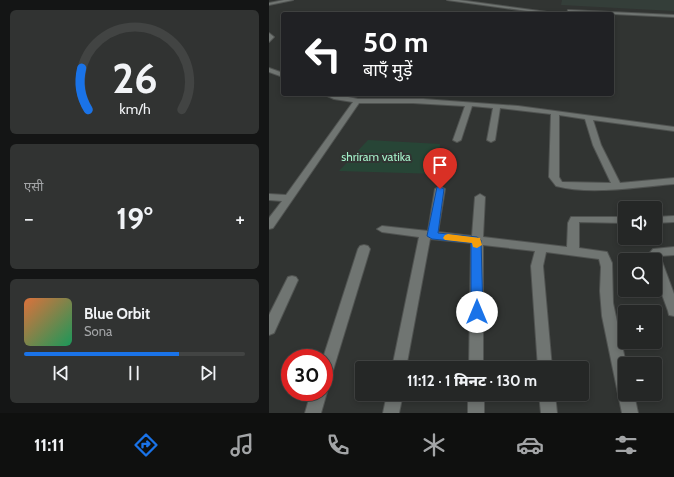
<!DOCTYPE html>
<html lang="hi">
<meta charset="utf-8">
<style>
body{margin:0;font-family:Cabin,"Noto Sans Devanagari",sans-serif;background:#313332;color:#f1f3f6;height:100vh;display:flex;flex-direction:column;font-size:15px;white-space:nowrap}
*{box-sizing:border-box;margin:0}
p{font-size:13px;color:#a3a5a7}
.icon{flex:none;width:22px;height:22px;fill:none;stroke:currentColor;stroke-width:2;stroke-linecap:round;stroke-linejoin:round}
.map{position:relative;flex:1;overflow:hidden}
.details{display:flex;flex-direction:column;gap:10px;padding:10px;background:#141515;width:269px}
.details>*{flex:none}
.hud{position:absolute;left:12px;top:12px;width:333px;height:84px;border-radius:4px;box-shadow:0 2px 6px #0003,0 0 0 1px #424443;background:#202124;color:#fff;overflow:hidden}
.fabs{position:absolute;left:349px;top:201px;display:grid;gap:8px}
.fabs a{display:grid;place-items:center;width:44px;height:44px;border-radius:4px;background:#252726;box-shadow:0 2px 6px #0003,0 0 0 1px #424443;font-size:20px}
.speed{position:absolute;left:12px;top:349px;display:flex;gap:8px;font-size:20px;font-weight:700;text-align:center}
.speed>*{display:grid;place-content:center;width:52px;height:52px;border-radius:50%;background:#252726;box-shadow:0 2px 6px #0003,0 0 0 1px #424443;line-height:1}
.speed .limit{border:6px solid #d22;background:#fff;color:#111}
.pin{position:absolute;display:grid;place-items:center;width:34px;height:34px;color:#fff;margin:-41px -17px;border-radius:50% 50% 50% 0;rotate:-45deg;box-shadow:0 0 4px #0007}
.pin .icon{rotate:45deg}
.me{position:absolute;width:44px;margin:-22px;rotate:0deg;stroke-linejoin:round;filter:drop-shadow(0 0 3px #0008)}
.turn{display:flex;align-items:center;gap:14px;height:84px;padding:0 16px;font-size:18px}
.turn .icon{width:52px;height:52px;stroke-width:2.5}
.turn b{display:block;font-size:28px;line-height:34px}
.big{font-size:30px;font-weight:800;line-height:1.1}
.details .card{flex:1;display:flex;flex-direction:column;justify-content:center;gap:6px;min-width:0;padding:0 14px;border-radius:6px;background:#313332}
.details .dial{align-items:center;gap:0}
.dial svg{height:104px;overflow:visible;fill:none;stroke:#424443;stroke-width:7;stroke-linecap:round;text-anchor:middle}
.dial text{fill:#f1f3f6;stroke:none}
.song{display:flex;align-items:center;gap:12px}
.cover{width:48px;height:48px;border-radius:6px;background:linear-gradient(135deg,hsl(20 70% 55%),hsl(150 70% 35%))}
.played{height:4px;border-radius:2px;background:linear-gradient(90deg,#1a73e8 70%,#424443 70%)}
.keys{display:flex;justify-content:space-around;direction:ltr}
.heat{display:flex;justify-content:space-between;align-items:center;font-size:22px;direction:ltr}
.trip{position:absolute;left:86px;top:361px;width:234px;height:40px;border-radius:4px;background:#252726;box-shadow:0 2px 6px #0003,0 0 0 1px #424443;font-weight:800;line-height:40px;text-align:center}
.dock{display:flex;height:64px;justify-content:space-around;align-items:center;background:#0f100f;color:#a3a5a7}
.dock .icon{width:28px;height:28px}
.dock .current{color:#1a73e8}
.dock b{font-size:18px;color:#f1f3f6}
main{display:flex;flex:1;min-height:0}
.map>svg:first-child{display:block}
.built{fill:#343e39}
.green{fill:#274536}
.lines{fill:none;stroke-linecap:round;stroke-linejoin:round}
.minor-casing{stroke:#505351;stroke-width:2}
.minor{fill:#707572;fill-rule:evenodd}
.route{fill:#1a73e8;stroke:#114b97}
.slow{fill:#f59e0b}
.labels{text-anchor:middle;dominant-baseline:central;stroke-width:4;stroke-linejoin:round;paint-order:stroke}
.park-label{font-size:12px;fill:#a3efc8;stroke:#313432}
</style>
<main>
<section class="details">
<div class="card dial"><svg viewBox="0 0 100 80">
<path d="M14 69A42 42 0 1 1 86 69"/>
<path d="M14 69A42 42 0 0 1 9 37" stroke="#1a73e8"/>
<text x="50" y="56" font-size="32" font-weight="700">26</text>
<text x="50" y="72" font-size="11">km/h</text>
</svg></div>
<div class="card"><p>एसी</p>
<div class="heat"><a>−</a><b class="big">19°</b><a>+</a></div>
</div>
<div class="card">
<div class="song"><i class="cover"></i><div><b>Blue Orbit</b><p>Sona</p></div></div>
<div class="played"></div>
<div class="keys"><svg class="icon" aria-label="previous" viewBox="0 0 24 24"><path d="M18 5L8 12l10 7zM5 5v14"/></svg><svg class="icon" aria-label="pause" viewBox="0 0 24 24"><path d="M8 5v14M16 5v14"/></svg><svg class="icon" aria-label="next" viewBox="0 0 24 24"><path d="M6 5l10 7-10 7zM19 5v14"/></svg></div>
</div>
</section>
<div class="map">
<svg width="405" height="413" viewBox="0 0 405 413">
<rect width="100%" height="100%" fill="#313432"/>
<polygon class="built" points="293,0 405,0 405,11 292,5"/>
<polygon class="green" points="99,140 171,144 169,174 70,171"/>
<g class="lines">
<defs>
<g id="minor">
<polygon points="15,0 24,0 0,5 0,3"/>
<polygon points="178,0 190,0 293,14 280,14"/>
<polygon points="299,10 405,15 405,17 304,12 298,14"/>
<polygon points="0,33 5,37 0,42"/>
<polygon points="0,68 14,73 14,77 0,72"/>
<path d="M54 94H64L89 99H154L249 106 405 127V131L324 120 332 145 351 183 405 178V184C369 187 321 195 287 186L280 177 282 114 231 108 226 140 222 142 218 140 224 108 203 106 192 140 188 142 184 140 196 106 144 103H90L4 228 0 229V218L13 201 0 200V194L17 195 84 102 65 99ZM290 115 316 119 324 145 342 183 293 182 290 177Z"/>
<polygon points="171,186 176,189 169,232 203,236 206,197 211,194 216,197 214,237 298,247 299,223 302,217 356,217 356,223 310,222 310,248 338,252 343,263 344,303 357,364 356,394 365,394 369,413 353,413 333,316 331,291 332,267 330,259 277,252 274,266 283,368 269,368 262,266 266,251 214,245 214,368 200,368 202,243 161,239 137,368 123,368 150,237 113,232 108,229 113,226 159,231 166,189"/>
<polygon points="405,216 405,222 386,223 386,217"/>
<polygon points="95,245 99,246 101,249 62,377 60,382 55,384 54,358 89,249 91,246"/>
<polygon points="405,247 405,255 391,256 405,294 405,316 400,315 399,311 386,275 386,260 381,260 379,255 384,249"/>
<polygon points="23,276 27,277 29,280 5,333 0,335 0,315 19,277"/>
<polygon points="55,387 58,392 52,413 36,413 42,392 55,392"/>
<polygon points="118,394 134,394 130,413 114,413"/>
<rect x="199" y="394" width="16" height="19"/>
<polygon points="270,394 286,394 288,413 272,413"/>
</g>
</defs>
<use href="#minor" class="minor-casing"/>
<use href="#minor" class="minor"/>
</g>
<polygon class="route" points="168,187 171,187 175,189 169,233 208,237 212,240 214,312 212,315 204,315 202,312 202,243 163,239 158,236"/>
<polygon class="slow" points="179,234 211,238 213,245 208,248 204,247 203,243 176,240 174,238 176,235"/>
<g class="labels">
<g class="park-label">
<text x="107" y="156">shriram vatika</text>
</g>
</g>
</svg>
<div class="fabs">
<a><svg class="icon" aria-label="sound" viewBox="0 0 24 24"><path d="M4 9h4l5-4v14l-5-4H4zM17 9q2 3 0 6"/></svg></a>
<a><svg class="icon" aria-label="search" viewBox="0 0 24 24"><circle cx="10" cy="10" r="6"/><path d="M15 15l6 6"/></svg></a>
<a>+</a>
<a>−</a>
</div>
<div class="speed"><div class="limit">30</div></div>
<div class="pin" style="left:171px;top:189px;background:#d93025"><svg class="icon" aria-label="arrive" viewBox="0 0 24 24"><path d="M6 21V4h12l-3 4 3 4H6"/></svg></div>
<svg class="me" style="left:208px;top:312px" viewBox="-20 -20 40 40"><circle r="19" fill="#fff"/><path d="M0-13L10 11 0 6-10 11z" fill="#1a73e8"/></svg>
<div class="trip">11:12 · 1 मिनट · 130 m</div>
<div class="hud">
<div class="turn"><svg class="icon" aria-label="left" viewBox="0 0 24 24"><path d="M17 20v-9H6M10 6l-5 5 5 5"/></svg><div><b>50 m</b>बाएँ मुड़ें</div></div>
</div>
</div>
</main>
<nav class="dock">
<b>11:11</b>
<svg class="icon current" aria-label="directions" viewBox="0 0 24 24"><path d="M12 3l9 9-9 9-9-9zM9 14v-3h6M13 9l2 2-2 2"/></svg>
<svg class="icon" aria-label="music" viewBox="0 0 24 24"><path d="M9 18V5l10-2v13"/><circle cx="6" cy="18" r="3"/><circle cx="16" cy="16" r="3"/></svg>
<svg class="icon" aria-label="phone" viewBox="0 0 24 24"><path d="M5 4h4l2 5-3 2q2 4 5 5l2-3 5 2v4C11 20 4 13 5 4z"/></svg>
<svg class="icon" aria-label="climate" viewBox="0 0 24 24"><path d="M12 3v18M4 7l16 10M4 17L20 7"/></svg>
<svg class="icon" aria-label="car" viewBox="0 0 24 24"><path d="M5 17H2v-5l4-1 3-4h7l3 4 3 1v5h-3M9 17h6M6 11h13"/><circle cx="7" cy="17" r="2"/><circle cx="17" cy="17" r="2"/></svg>
<svg class="icon" aria-label="filters" viewBox="0 0 24 24"><path d="M4 7h16M4 17h16"/><circle cx="9" cy="7" r="2"/><circle cx="15" cy="17" r="2"/></svg>
</nav>
